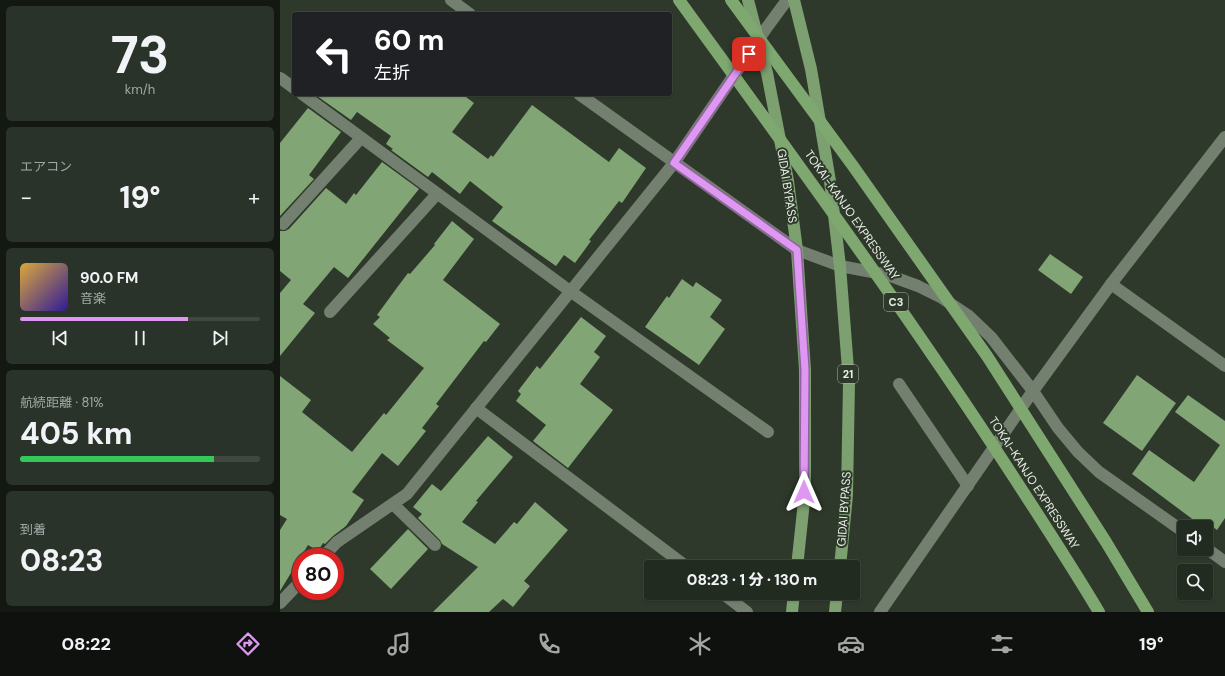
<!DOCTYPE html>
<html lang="ja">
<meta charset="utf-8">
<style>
body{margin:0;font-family:"DM Sans","Noto Sans JP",sans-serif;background:#2a3329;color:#f1f3f6;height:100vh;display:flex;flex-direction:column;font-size:15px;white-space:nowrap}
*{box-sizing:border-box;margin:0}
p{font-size:13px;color:#a2a7a5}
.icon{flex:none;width:22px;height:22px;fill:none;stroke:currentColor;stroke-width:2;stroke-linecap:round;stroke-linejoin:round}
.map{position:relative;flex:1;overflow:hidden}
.panel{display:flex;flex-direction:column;gap:6px;padding:6px;background:#131812;width:280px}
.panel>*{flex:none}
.banner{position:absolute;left:12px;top:12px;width:380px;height:84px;border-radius:4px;box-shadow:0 1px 3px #0004,0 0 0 1px #3f473e;background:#202124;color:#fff;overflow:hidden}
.buttons{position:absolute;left:897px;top:520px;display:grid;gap:8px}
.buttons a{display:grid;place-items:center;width:36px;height:36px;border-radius:4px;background:#222b20;box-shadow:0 1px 3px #0004,0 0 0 1px #3f473e;font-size:20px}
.speed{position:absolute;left:12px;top:548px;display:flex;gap:8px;font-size:20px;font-weight:700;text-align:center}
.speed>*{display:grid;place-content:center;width:52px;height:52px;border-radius:50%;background:#222b20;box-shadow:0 1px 3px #0004,0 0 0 1px #3f473e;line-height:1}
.speed .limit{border:6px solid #d22;background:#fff;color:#111}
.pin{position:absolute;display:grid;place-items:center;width:34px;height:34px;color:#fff;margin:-17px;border-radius:8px;box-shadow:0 2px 6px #0006}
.me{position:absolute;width:44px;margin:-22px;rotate:0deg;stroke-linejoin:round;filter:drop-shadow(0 0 3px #0008)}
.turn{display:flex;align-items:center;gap:14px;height:84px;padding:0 16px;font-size:18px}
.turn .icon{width:52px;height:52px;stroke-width:2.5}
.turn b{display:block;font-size:28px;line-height:34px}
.big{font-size:30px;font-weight:800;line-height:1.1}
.panel .widget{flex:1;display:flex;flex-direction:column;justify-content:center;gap:6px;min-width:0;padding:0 14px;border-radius:6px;background:#2a3329}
.panel .dial{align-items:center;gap:0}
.dial b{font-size:52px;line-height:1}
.song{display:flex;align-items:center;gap:12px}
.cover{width:48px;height:48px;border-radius:6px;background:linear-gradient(135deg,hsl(40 70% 55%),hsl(250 70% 35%))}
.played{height:4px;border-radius:2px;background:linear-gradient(90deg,#de98f2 70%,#3f473e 70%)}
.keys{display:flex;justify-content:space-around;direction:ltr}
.heat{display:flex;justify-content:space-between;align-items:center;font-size:22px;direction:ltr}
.charge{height:6px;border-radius:3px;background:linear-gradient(90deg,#34c759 81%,#3f473e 0)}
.trip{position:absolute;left:364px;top:560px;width:216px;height:40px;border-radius:4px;background:#222b20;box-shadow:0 1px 3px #0004,0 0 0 1px #3f473e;font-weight:800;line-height:40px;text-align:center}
.tab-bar{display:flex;height:64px;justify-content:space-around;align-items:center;background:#0e110d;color:#a2a7a5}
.tab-bar .icon{width:28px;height:28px}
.tab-bar .current{color:#de98f2}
.tab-bar b{font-size:18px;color:#f1f3f6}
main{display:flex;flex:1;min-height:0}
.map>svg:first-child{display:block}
.building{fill:#82a576}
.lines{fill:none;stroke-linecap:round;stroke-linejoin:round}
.minor{stroke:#737f6f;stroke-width:12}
.tertiary{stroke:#737f6f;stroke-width:12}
.trunk{stroke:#7ca070;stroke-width:12}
.motorway{stroke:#7ea870;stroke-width:12}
.route-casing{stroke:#90639d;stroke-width:10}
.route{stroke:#de98f2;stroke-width:7}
.labels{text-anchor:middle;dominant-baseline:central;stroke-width:4;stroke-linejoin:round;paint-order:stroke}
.shield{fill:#2e392b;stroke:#b0b8ae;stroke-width:1}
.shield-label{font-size:11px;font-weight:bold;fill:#e8efe6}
.street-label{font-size:12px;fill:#e8efe6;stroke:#2e392b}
</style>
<main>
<section class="panel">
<div class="widget dial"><b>73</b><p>km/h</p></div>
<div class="widget"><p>エアコン</p>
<div class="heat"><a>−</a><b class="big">19°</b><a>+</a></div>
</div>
<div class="widget">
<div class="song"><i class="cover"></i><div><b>90.0 FM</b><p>音楽</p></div></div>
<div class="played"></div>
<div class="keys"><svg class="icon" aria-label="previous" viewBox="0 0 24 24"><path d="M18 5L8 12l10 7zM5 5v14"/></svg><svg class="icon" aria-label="pause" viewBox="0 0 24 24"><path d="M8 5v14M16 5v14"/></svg><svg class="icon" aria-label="next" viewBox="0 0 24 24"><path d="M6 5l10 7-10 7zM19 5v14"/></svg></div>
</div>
<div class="widget"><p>航続距離 · 81%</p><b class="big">405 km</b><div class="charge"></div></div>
<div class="widget"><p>到着</p><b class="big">08:23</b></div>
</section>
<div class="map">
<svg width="945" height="612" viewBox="0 0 945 612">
<rect width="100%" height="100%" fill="#2e392b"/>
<g class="building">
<polygon points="38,94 182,94 194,103 172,132 208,159 211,155 213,157 252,105 329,162 339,148 366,168 342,203 339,201 309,240 311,241 295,263 284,255 276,266 212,221 223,207 190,181 180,194 152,172 148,177 111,150 113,149 106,144 111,136 77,112 71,120 37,96"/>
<polygon points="28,108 61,132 29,175 34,179 0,216 0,143"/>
<polygon points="102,162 139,189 68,278 54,267 23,304 35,313 0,356 0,293 11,280 0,271 0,231 5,231 9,229 46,188 66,204 74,193 76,195"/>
<polygon points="172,221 194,239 163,280 220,324 206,342 204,341 156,404 159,406 142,428 146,431 118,466 102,453 72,492 84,500 66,526 53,536 45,544 43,543 38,551 28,545 0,591 0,530 7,519 0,515 0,376 31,400 22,412 72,452 104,413 106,415 144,368 107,340 110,338 93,324 100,317 97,315 116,289 128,273 130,274 155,245 154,244"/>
<polygon points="770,254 803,277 791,294 758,270"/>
<polygon points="402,279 413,287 416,282 442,300 430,317 445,329 419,365 365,327 387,296 389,298"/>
<polygon points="301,317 326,336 314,352 320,357 300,384 333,410 288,468 253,441 266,425 236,401 241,394 238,391 257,366 260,369"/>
<polygon points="857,375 896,403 862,451 823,423"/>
<polygon points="908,395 945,421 945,518 937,530 933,527 929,532 926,529 926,527 923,527 852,474 869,450 914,482 940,445 895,412"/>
<polygon points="208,436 233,457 196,501 198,502 182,522 215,544 234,522 237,524 255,502 288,530 244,581 250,586 233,607 223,599 209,612 153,612 198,567 162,544 160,540 138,518 142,514 133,507 152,484 161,491"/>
<polygon points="128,529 148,549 111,589 90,569"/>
</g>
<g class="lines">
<g class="minor">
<polyline points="171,0 190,14"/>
<polyline points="0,78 14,88"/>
<polyline points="22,94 290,291 488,432"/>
<polyline points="299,94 517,250"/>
<polyline points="3,224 81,138"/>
<polyline points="831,284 945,366"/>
<polyline points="50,312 157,194"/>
<polyline points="619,384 688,486"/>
<polyline points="196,408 407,567"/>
<polyline points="113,504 155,545"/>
<polyline points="926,548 945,562"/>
<polyline points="43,557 57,542 127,494 394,163 485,30 507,0"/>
<polyline points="442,593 467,612"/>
<polyline points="0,603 21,581"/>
<polyline points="600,612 753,391 778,428 798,452 819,472 904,532"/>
</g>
<polyline class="tertiary" points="517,250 560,266 608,275 638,286 662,298 689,316 711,337 753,391 831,284 945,137"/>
<g class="trunk">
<polyline points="468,0 487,73 508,181 517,250 525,370 525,492 517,567"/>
<polyline points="514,0 531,69 550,181 560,266 569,382 567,495 560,567"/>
<polyline points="512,612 514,593"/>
<polyline points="555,612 557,593"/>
</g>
<g class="motorway">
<path d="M399 0C512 156 626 311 731 473 761 519 791 565 819 612"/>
<polyline points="451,0 573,166 707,356 826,542 868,612"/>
</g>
</g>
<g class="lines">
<defs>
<polyline id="route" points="469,54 394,163 517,250 525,370 524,492"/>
</defs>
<use href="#route" class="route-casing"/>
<use href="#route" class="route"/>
</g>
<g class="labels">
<g class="shield">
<rect x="604" y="293" width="24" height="18" rx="3"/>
<rect x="558" y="365" width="20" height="18" rx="3"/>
</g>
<g class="shield-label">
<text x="616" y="302">C3</text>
<text x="568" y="374">21</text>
</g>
<g class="street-label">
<text transform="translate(507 186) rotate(81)">GIDAI BYPASS</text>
<text transform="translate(572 215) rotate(55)">TOKAI-KANJO EXPRESSWAY</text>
<text transform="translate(754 483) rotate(57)">TOKAI-KANJO EXPRESSWAY</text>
<text transform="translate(564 509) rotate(-86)">GIDAI BYPASS</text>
</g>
</g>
</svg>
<div class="buttons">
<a><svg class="icon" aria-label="sound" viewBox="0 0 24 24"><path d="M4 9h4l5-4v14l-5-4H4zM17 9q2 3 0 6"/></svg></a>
<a><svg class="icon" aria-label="search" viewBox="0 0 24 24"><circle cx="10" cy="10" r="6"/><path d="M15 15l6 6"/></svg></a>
</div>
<div class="speed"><div class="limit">80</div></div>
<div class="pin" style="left:469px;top:54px;background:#d93025"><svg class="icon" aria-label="arrive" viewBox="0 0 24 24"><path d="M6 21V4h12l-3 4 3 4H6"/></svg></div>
<svg class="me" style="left:524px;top:492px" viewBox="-20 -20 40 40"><path d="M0-17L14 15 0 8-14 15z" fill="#de98f2" stroke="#fff" stroke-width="4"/></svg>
<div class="trip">08:23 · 1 分 · 130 m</div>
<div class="banner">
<div class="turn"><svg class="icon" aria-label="left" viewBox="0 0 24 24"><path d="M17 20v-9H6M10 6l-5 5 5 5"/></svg><div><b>60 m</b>左折</div></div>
</div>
</div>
</main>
<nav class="tab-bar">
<b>08:22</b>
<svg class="icon current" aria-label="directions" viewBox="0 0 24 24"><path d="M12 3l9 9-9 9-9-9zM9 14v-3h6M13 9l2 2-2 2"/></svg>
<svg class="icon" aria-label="music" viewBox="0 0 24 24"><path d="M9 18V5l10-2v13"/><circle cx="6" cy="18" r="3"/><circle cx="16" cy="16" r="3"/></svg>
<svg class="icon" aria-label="phone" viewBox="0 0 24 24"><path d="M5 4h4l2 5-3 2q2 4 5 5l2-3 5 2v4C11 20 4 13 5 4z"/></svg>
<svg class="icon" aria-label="climate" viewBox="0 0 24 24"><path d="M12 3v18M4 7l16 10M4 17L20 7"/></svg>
<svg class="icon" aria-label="car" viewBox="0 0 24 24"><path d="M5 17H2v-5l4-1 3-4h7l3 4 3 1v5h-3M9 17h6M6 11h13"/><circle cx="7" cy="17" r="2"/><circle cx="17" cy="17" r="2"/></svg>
<svg class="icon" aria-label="filters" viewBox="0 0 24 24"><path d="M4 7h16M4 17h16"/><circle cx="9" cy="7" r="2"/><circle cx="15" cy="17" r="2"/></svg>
<b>19°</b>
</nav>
